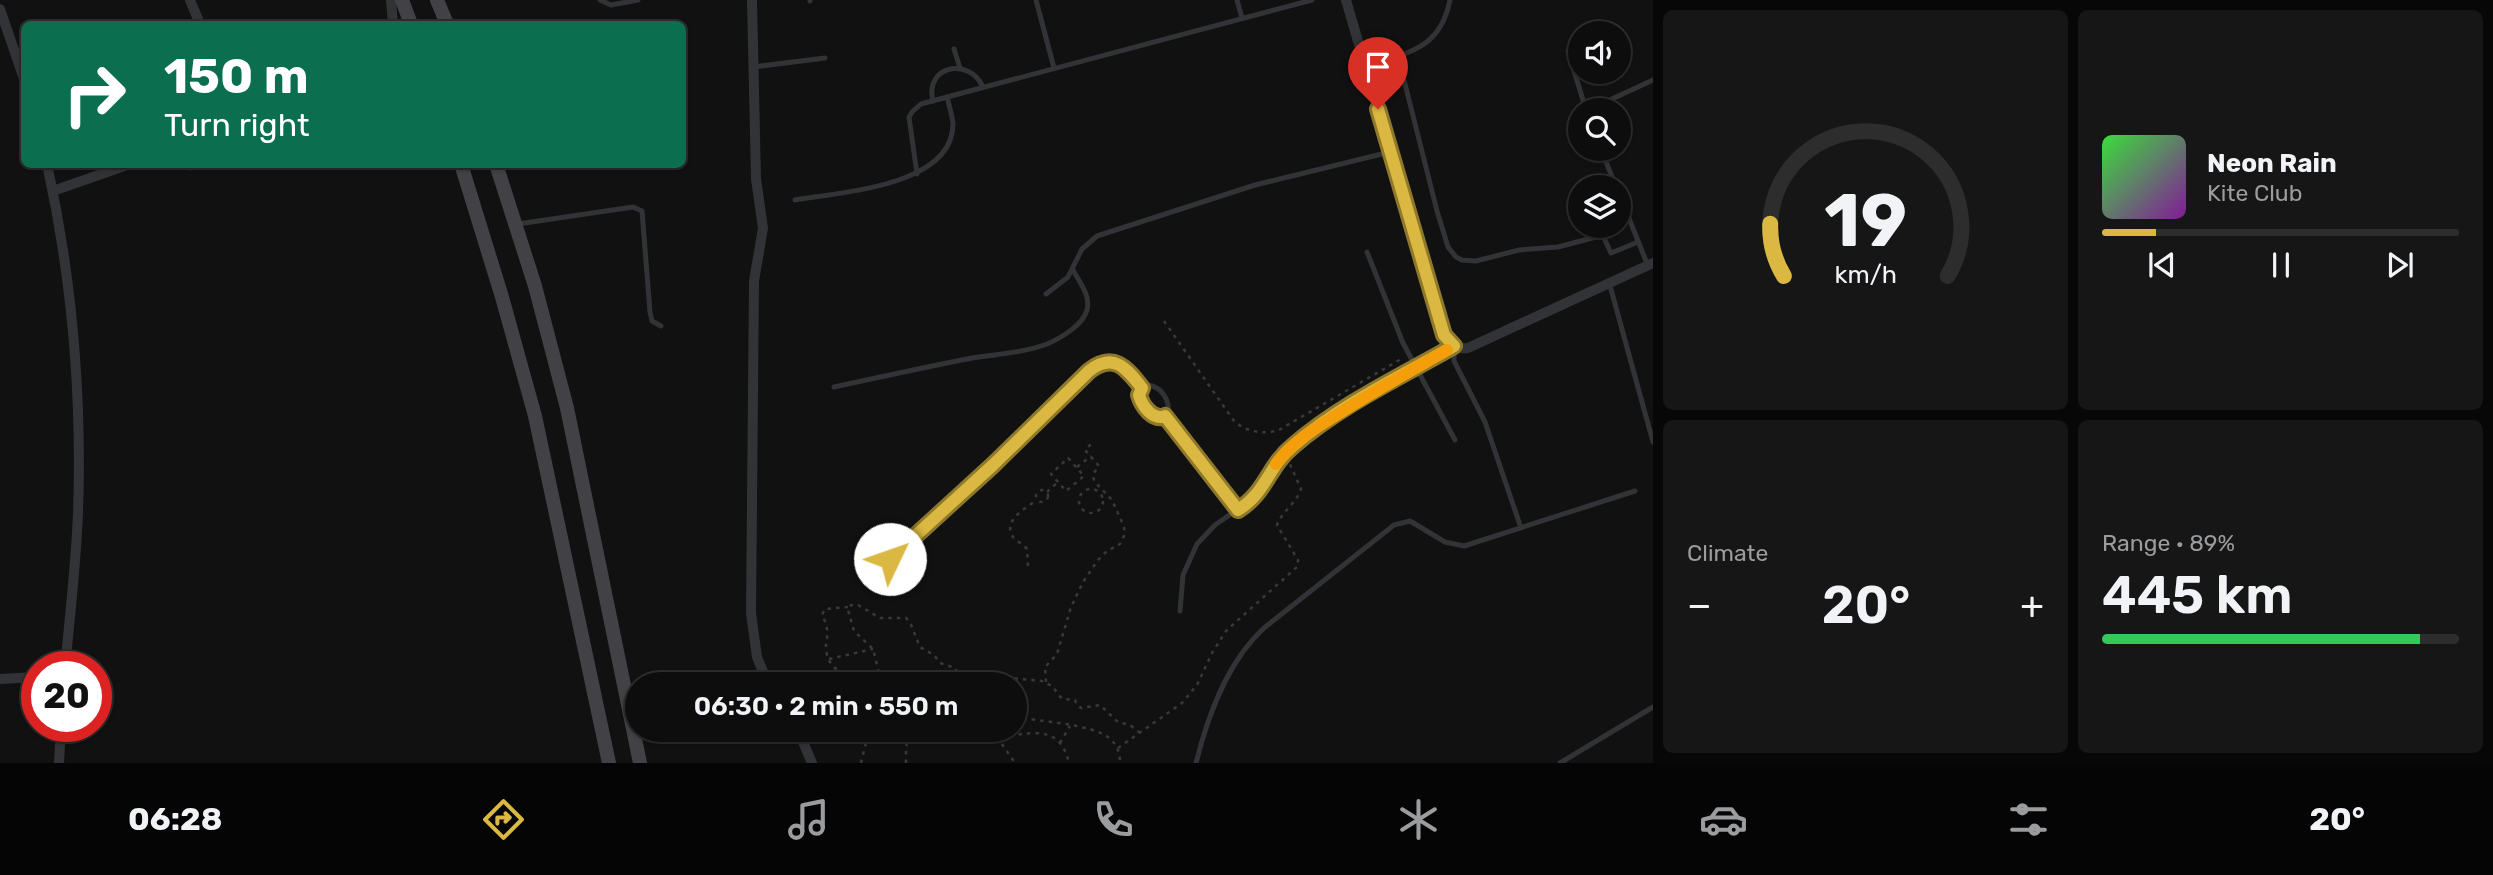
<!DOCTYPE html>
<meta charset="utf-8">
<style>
body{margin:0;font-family:Rubik,sans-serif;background:#161617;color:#f1f3f6;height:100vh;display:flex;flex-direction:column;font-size:26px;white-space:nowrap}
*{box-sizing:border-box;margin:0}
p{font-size:23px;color:#9a9c9e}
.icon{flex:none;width:38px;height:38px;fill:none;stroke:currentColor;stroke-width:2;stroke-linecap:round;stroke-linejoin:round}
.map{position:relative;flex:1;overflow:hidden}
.details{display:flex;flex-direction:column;gap:10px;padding:10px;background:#070708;width:840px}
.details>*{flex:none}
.hud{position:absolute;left:21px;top:21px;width:665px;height:147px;border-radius:10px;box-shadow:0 2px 5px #0004,0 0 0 2px #2d2d2e;background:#0b6e4f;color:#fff;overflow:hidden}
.tools{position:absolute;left:1568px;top:21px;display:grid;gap:14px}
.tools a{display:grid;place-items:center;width:63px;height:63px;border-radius:50%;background:#0d0d0e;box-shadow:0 2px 5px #0004,0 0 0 2px #2d2d2e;font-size:35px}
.speed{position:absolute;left:21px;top:651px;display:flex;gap:14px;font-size:35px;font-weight:700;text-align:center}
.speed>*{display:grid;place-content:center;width:91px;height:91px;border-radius:50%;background:#0d0d0e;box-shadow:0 2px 5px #0004,0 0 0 2px #2d2d2e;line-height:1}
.speed .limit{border:10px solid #d22;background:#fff;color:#111}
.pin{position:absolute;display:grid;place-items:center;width:60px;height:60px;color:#fff;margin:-72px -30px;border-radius:50% 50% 50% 0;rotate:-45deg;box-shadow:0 0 7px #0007}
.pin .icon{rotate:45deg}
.me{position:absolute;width:77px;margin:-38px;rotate:48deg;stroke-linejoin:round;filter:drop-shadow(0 0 5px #0008)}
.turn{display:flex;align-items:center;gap:24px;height:147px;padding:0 28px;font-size:32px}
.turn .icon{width:91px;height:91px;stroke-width:2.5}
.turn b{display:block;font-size:49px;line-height:60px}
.big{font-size:52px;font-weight:600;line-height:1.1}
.details .tile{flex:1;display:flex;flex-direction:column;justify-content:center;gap:10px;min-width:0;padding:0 24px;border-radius:10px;background:#161617}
.details .dial{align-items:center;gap:0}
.dial svg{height:182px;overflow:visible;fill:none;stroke:#2d2d2e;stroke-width:7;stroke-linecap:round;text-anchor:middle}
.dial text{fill:#f1f3f6;stroke:none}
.song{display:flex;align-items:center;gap:21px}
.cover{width:84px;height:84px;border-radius:10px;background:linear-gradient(135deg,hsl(120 70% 55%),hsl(290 70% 35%))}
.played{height:7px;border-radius:4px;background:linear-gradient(90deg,#dab841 15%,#2d2d2e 15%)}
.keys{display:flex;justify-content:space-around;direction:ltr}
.heat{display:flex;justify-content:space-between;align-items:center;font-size:38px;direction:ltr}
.charge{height:10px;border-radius:5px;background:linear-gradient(90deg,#34c759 89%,#2d2d2e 0)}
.details .tiles{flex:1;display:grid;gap:10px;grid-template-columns:repeat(2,1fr)}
.trip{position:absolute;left:625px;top:672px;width:402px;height:70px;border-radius:35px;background:#0d0d0e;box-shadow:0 2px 5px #0004,0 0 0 2px #2d2d2e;font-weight:600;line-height:70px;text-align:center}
.dock{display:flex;height:112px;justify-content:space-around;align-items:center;background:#050506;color:#9a9c9e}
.dock .icon{width:49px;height:49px}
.dock .on{color:#dab841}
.dock b{font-size:32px;color:#f1f3f6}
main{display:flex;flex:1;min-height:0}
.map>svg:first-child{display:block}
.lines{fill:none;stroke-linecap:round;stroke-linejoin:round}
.path{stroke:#39393d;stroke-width:2.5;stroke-dasharray:3.5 5;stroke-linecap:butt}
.lane{stroke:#323337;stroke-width:5}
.street{stroke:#323337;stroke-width:10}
.secondary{stroke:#414146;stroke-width:14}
.route-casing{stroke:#8e782a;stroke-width:18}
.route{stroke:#dab841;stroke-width:12}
.slow{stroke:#f59e0b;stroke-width:12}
</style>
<main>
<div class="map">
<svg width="1653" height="763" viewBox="0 0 1653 763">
<rect width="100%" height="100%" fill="#111112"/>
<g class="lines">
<g class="path">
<path d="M1164 321 1234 421C1246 432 1265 435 1279 430L1401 359"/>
<polygon points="1068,458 1084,476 1066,491 1051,474"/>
<polyline points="1077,467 1091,456"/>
<circle cx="1091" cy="501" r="12"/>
<circle cx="1042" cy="496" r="6"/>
<polyline points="1047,492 1058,482"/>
<path d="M1028 566 1027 549C1023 544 1016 541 1013 537 1002 520 1026 508 1037 500"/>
<polyline points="829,659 873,649"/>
<polyline points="957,671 982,681 1011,678 1042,681 1052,686 1062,699 1075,700 1077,705 1081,708 1100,705 1118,722 1130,725 1140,733"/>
<polyline points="1046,682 1045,667 1057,654 1071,607 1083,582 1098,560 1107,551 1120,544 1125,534 1124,527 1112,500 1094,481 1093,474 1099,466 1085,450 1093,442"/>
<path d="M845 684C843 671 830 668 827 655 823 638 833 637 822 615L825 609 849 607"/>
<polyline points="901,684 886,679 879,673 873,649 854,631 848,610 851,605 858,605 880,618 906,618 910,622 920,647 934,655 940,663 955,668 958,674 953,684"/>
<path d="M1015 717C1037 721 1093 724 1109 738 1117 744 1120 753 1120 763"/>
<path d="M960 730C972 734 984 738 997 737 1028 735 1059 721 1069 763"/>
<polyline points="997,737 1015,763"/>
<polyline points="1060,743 1070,726"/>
<path d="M1118 748 1182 703 1197 685 1212 653 1226 631 1298 566V560L1277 525C1282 511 1297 503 1301 489L1289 462"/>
<polyline points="861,763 869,730"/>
<polyline points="906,763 906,747 911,730"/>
</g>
<g class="lane">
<polyline points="600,0 611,5 638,0"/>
<polyline points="810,0 810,1"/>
<polyline points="1036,0 1054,68"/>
<polyline points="1237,0 1242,18"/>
<polyline points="954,49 960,68"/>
<polyline points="1568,51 1586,110"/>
<polyline points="1398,56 1437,211 1448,247 1456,257 1462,260 1476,261 1519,250 1558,247 1600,236 1604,238 1611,253 1638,242"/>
<polyline points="753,67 825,58"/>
<path d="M1365 67C1408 52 1440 50 1450 0"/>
<path d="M933 101C924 66 969 56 983 87"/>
<polyline points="1588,110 1653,80"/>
<polyline points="1601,149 1616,187"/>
<polyline points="190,168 200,164"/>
<polyline points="917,174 909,117 912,112 921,104 1312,0"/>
<polyline points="1619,193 1648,266"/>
<path d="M795 200C839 192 954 187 953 123 952 115 949 105 947 97"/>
<polyline points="518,224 633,207 642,211 650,312 652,321 661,326"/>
<polyline points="1367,252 1403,343 1455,440"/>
<polyline points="1609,282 1653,442"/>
<polyline points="1046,294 1068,277 1082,249 1097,236 1255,185 1390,152"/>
<polyline points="1454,346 1454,361 1485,422 1521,528"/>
<path d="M1148 385C1179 389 1173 448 1139 399L1142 388Z"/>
<path d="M834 387C880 377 926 367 972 358 997 354 1023 353 1047 344 1061 338 1083 325 1087 310 1091 295 1079 282 1073 270"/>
<polyline points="1165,417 1238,511"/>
<path d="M890 559 974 483 1093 367C1117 355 1129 371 1142 388"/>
<polyline points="1180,611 1183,575 1197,544 1215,525 1254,498 1285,452 1343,410 1454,346"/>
<path d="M1196 763C1208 715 1227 662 1264 628L1394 525 1410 521 1445 542 1464 546 1635 491"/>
<polyline points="1560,763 1653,707"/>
</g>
<g class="street">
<polyline points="190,0 200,24"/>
<polyline points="391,0 393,24"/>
<polyline points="752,0 756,179 763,228 754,281 751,613 757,657 768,684"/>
<path d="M1346 0 1444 336C1449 345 1457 349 1468 348L1653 263"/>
<polyline points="0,9 24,79"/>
<path d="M47 164C72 278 82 397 78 513 76 564 70 616 65 667"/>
<polyline points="53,191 130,164"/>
<polyline points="0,679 37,677"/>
<polyline points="798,730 812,763"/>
<polyline points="59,763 61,726"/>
</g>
<g class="secondary">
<polyline points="402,0 411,24"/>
<polyline points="437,0 447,24"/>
<polyline points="461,164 502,297 535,416 609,763"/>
<polyline points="496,164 535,286 567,408 640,763"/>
</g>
</g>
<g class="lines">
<defs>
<path id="route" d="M890 559 993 465 1089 371C1114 351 1127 369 1142 388L1139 395C1142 406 1153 421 1165 416L1238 510C1267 492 1268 466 1293 446 1340 405 1400 377 1454 346L1444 335 1378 109"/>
</defs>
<use href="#route" class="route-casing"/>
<use href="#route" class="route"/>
<path class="slow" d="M1276 464C1291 443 1314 429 1335 416 1371 393 1409 372 1447 350"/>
</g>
</svg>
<div class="tools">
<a><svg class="icon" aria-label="sound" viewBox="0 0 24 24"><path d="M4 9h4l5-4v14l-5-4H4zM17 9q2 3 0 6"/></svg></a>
<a><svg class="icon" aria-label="search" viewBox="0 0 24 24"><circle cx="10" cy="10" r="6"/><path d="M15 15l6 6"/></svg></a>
<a><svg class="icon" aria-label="layers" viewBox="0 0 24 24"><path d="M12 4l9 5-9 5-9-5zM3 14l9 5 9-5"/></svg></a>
</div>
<div class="speed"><div class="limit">20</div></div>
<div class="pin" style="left:1378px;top:109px;background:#d93025"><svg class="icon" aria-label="arrive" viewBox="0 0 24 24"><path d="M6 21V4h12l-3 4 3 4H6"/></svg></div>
<svg class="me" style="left:890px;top:559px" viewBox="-20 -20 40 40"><circle r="19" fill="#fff"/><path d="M0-13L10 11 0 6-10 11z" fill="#dab841"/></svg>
<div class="trip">06:30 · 2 min · 550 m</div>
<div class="hud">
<div class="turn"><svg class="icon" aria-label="right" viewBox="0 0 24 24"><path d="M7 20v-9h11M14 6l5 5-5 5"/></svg><div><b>150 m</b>Turn right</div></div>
</div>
</div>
<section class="details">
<div class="tiles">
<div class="tile dial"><svg viewBox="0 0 100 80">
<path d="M14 69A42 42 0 1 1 86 69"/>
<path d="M14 69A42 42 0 0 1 8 46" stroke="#dab841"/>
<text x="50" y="56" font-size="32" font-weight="700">19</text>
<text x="50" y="72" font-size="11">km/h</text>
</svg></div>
<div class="tile">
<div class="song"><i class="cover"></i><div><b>Neon Rain</b><p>Kite Club</p></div></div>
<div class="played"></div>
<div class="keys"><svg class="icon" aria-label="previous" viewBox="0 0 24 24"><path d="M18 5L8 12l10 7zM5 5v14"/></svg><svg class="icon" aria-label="pause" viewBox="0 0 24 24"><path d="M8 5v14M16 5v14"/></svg><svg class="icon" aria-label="next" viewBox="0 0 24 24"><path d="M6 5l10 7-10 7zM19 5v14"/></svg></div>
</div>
<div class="tile"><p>Climate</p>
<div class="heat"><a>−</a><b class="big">20°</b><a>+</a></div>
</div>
<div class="tile"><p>Range · 89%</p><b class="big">445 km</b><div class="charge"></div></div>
</div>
</section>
</main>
<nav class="dock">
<b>06:28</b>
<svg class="icon on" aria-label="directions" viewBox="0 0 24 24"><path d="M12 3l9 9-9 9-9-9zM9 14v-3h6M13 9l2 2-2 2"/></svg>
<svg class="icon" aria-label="music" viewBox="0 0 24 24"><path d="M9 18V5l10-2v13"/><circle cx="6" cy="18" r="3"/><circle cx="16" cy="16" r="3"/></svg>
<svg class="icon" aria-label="phone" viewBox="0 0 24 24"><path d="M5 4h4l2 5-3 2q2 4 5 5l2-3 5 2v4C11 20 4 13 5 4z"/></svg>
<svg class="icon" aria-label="climate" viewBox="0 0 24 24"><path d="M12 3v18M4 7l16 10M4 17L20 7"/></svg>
<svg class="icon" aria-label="car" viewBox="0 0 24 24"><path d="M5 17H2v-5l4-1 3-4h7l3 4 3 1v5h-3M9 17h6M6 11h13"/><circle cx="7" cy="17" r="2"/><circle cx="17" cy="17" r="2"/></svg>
<svg class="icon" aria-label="filters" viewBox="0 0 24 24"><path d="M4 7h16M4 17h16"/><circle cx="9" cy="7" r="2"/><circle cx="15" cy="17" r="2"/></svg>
<b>20°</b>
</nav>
